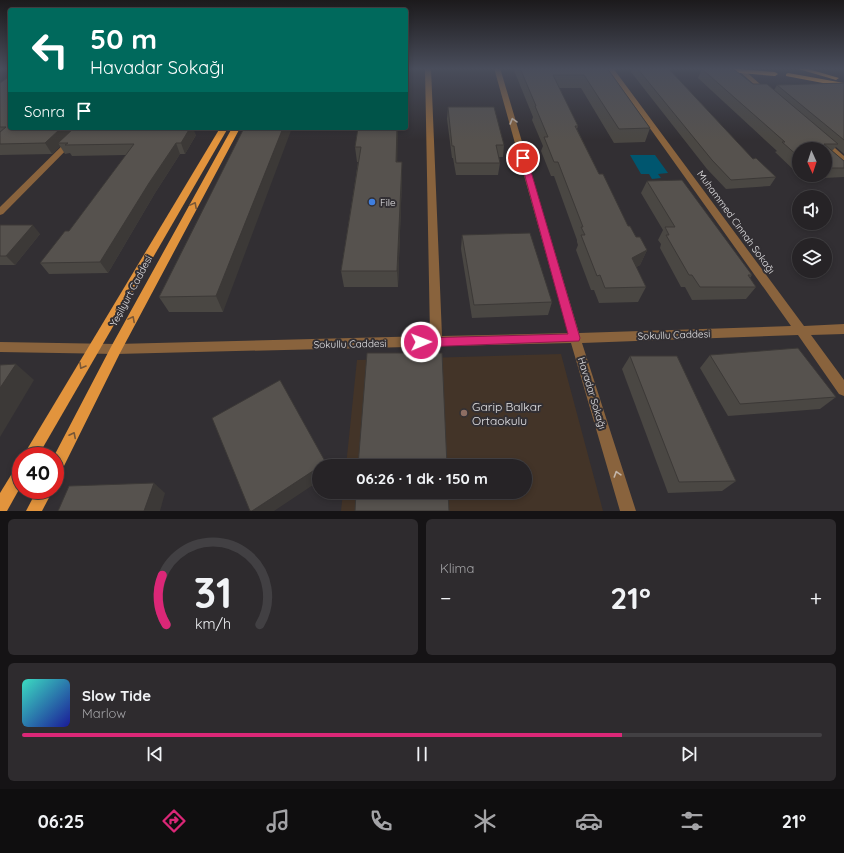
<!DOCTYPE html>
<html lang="tr">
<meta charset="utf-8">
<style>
body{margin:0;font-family:Quicksand,sans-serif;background:#2e2b2e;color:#f1f3f6;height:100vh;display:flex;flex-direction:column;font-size:15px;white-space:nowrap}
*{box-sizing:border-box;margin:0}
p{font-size:13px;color:#a4a4a7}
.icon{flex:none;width:22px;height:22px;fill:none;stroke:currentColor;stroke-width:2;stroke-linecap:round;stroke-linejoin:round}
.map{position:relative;height:511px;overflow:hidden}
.drawer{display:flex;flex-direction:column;gap:8px;padding:8px;background:#151315;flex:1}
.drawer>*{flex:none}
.banner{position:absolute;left:8px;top:8px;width:400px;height:122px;border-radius:4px;box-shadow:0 2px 6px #0003,0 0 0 1px #424043;background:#00695c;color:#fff;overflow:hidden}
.needle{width:26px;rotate:177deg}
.fabs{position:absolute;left:792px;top:142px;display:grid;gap:8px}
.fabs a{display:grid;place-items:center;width:40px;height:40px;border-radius:50%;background:#262326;box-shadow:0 2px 6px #0003,0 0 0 1px #424043;font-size:20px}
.speed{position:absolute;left:12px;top:447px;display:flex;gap:8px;font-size:20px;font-weight:700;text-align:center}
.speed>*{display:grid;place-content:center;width:52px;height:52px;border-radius:50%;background:#262326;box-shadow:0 2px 6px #0003,0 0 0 1px #424043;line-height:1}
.speed .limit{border:6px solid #d22;background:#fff;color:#111}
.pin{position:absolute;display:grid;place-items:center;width:34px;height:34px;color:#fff;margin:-17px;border:2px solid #fff;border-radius:50%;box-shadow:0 1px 4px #0007}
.me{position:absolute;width:44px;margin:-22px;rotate:89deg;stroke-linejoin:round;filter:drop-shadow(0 0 3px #0008)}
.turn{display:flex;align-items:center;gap:14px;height:84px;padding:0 16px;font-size:18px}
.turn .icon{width:52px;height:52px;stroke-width:2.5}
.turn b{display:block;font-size:28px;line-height:34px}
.then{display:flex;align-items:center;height:38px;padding:0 16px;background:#0003;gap:8px;font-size:15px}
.big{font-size:30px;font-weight:700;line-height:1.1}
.drawer .tile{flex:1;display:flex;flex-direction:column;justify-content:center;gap:6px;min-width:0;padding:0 14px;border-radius:6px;background:#2e2b2e}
.drawer .dial{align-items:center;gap:0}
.dial svg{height:104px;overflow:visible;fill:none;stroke:#424043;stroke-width:7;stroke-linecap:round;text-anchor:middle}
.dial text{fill:#f1f3f6;stroke:none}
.song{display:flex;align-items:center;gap:12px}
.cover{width:48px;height:48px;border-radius:6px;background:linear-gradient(135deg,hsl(170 70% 55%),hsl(240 70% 35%))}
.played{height:4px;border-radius:2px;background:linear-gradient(90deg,#db2777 75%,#424043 75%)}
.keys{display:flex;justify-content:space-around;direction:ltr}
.heat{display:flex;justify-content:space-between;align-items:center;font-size:22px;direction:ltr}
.drawer .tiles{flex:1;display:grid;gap:8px;grid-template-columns:1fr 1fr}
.tile:last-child{grid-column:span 2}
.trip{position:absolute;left:312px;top:459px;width:220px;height:40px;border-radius:20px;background:#262326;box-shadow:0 2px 6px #0003,0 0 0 1px #424043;font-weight:700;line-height:40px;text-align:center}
.tab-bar{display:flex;height:64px;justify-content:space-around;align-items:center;background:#0f0e0f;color:#a4a4a7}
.tab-bar .icon{width:28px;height:28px}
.tab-bar .selected{color:#db2777}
.tab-bar b{font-size:18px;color:#f1f3f6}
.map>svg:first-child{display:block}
.education{fill:#433428}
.water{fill:#00566f}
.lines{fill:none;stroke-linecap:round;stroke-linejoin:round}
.minor{fill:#89633d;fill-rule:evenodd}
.major{fill:#e2943d;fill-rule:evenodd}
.wall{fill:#4a4743}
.shaded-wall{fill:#3c3937}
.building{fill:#56524e;stroke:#3c3937}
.oneway{stroke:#c4b6aa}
.oneway2{stroke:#785737}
.route{fill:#db2777;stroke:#8e194d}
.shop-dot{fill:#3f7fe0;stroke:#322f33;stroke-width:1.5}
.education-dot{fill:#8d6e63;stroke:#322f33;stroke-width:1.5}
.labels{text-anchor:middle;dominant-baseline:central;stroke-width:4;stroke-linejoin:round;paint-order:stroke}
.poi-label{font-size:10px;fill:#e3e2e4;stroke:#322f33;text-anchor:start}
.street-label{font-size:10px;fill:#e3e2e4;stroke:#322f33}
.near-poi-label{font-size:12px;fill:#e3e2e4;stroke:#322f33;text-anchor:start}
</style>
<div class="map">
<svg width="844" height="511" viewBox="0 0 844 511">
<rect width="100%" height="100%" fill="#322f33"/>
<polygon class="education" points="561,354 603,511 341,511 343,492 525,492 525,466 346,466 357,360"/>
<polygon class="water" points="630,155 655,155 668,173 658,174 661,178 652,179 649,174 641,174"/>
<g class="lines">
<g class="minor">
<polygon points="425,68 431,68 442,336 568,333 494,68 500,68 579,333 791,326 607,68 613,68 804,326 844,324 844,334 811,335 844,380 844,396 839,394 798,335 582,343 636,511 620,511 571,343 116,354 0,352 0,342 116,344 430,336"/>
<polygon points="740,70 744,70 769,92 769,94 765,94 740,72"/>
<polygon points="80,128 88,128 3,214 0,215 0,207"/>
<polygon points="820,140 826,140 844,156 844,162 820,144"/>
</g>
<g class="major">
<polygon points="701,68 725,68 775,72 778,74 775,76 704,70"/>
<polygon points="795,68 805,68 839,78 836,80"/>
<polygon points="788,73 844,83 844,87 786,76 786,74"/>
<polygon points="220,128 228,128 38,456 23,456"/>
<polygon points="232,128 240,128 120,353 60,474 55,476 54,456 112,345"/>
<polygon points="21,465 21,486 7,511 0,511 0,493 16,467"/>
<polygon points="37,490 53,490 42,511 26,511"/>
</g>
</g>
<g class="wall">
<polygon points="513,68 607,68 650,128 645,142 614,143 581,88 559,88 578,126 577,129 599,174 628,226 636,237 647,250 640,265 636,267 646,287 638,302 599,303 594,290 591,290 576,250 578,245 577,242 577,240 554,176 551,176 541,151 543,146 532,120 533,117"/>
<polygon points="633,68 668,68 753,159 776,177 770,186 726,189 707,169 631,72"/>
<polygon points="828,68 834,68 833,70"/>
<polygon points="702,69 774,90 777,85 844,83 844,154 836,147 832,151 844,161 844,177 804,179 799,175 825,175 825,149 799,149 799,175 775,152 777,151 698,78"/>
<polygon points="0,83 10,128 196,135 185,154 180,154 155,193 108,273 49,274 40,263 69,231 126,155 72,156 70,153 65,154 60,146 52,154 0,155"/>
<polygon points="448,107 504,145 503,157 499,157 500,163 498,175 456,175 453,158 452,158 447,119"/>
<polygon points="244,128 223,312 169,312 159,297"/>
<polygon points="358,128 398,162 402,162 402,177 398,287 344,287 341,271 358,162 357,162 355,147"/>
<polygon points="647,181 752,275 750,278 756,287 746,299 692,300 685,287 681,287 660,248 661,244 658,240 663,230 641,193"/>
<polygon points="0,225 40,234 15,265 0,265"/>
<polygon points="462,235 552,302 548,315 472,318 461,249"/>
<polygon points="710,355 836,397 820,409 728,416 700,368"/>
<polygon points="630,356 736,481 722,491 668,493 622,369"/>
</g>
<g class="shaded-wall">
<polygon points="61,128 78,128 58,143 60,146 52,154 45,143"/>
<polygon points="190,128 193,128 196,135 185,154 181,143"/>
<polygon points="283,128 292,128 223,312 216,296"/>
<polygon points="397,128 398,128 397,177 396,162"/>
<polygon points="176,143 180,154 155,193 108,273 100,262 149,183"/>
<polygon points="402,162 402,177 398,287 397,271"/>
<polygon points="33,225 40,234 15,265 6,256"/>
<polygon points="647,250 640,265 625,273 632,258"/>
<polygon points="16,364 34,380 0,437 0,388"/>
<polygon points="326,463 327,466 321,466"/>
<polygon points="319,467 319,481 274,511 252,511"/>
<polygon points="154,483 165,493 160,511 144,511"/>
</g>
<g class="building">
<polygon points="520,68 607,68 650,128 619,129 584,75 553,75 578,126 575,126 599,174 603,174 628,226 630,226 636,237 640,237 647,250 632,258 646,287 605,288 600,275 597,276 581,235 585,235 581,227 583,227 558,162 554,162 544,137 548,137 535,106 536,106"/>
<polygon points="637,68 668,68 753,159 756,158 776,177 731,180 712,160"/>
<polygon points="732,68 753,84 767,84 838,144 824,144 844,161 844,168 825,168 825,149 799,149 799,157 782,142 785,142 702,69"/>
<polygon points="10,76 10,128 61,128 45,143 0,144 0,132 6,127 0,127 0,83"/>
<polygon points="844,83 844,140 777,85"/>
<polygon points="448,107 494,107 504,145 496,145 500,163 456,163 454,146 452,146"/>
<polygon points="74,128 190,128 181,143 176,143 149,183 100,262 40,263 65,231 69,231 134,144 65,145 68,143 58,143"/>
<polygon points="244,128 283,128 216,296 159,297"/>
<polygon points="358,128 397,128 396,162 402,162 397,271 341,271 361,147 355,147"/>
<polygon points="682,180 752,275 748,275 756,287 700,287 692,275 689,275 666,235 669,235 665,227 675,227 647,181"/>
<polygon points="0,225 33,225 6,256 0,256"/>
<polygon points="530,233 552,302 474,305 462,235"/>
<polygon points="798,348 836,397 740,404 710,355"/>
<polygon points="367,353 442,353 447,466 358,466"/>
<polygon points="630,356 677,356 736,481 679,482"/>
<polygon points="16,364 0,388 0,365"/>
<polygon points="280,380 326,463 321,466 319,466 319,467 252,511 250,511 212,418"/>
<polygon points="154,483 144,511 58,511 69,486"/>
<polygon points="356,492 448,492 449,511 355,511"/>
</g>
<defs><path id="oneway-chevron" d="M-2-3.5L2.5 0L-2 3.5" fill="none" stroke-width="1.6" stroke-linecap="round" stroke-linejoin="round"/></defs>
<g class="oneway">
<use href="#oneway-chevron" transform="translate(513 121) rotate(-106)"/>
<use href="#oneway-chevron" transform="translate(617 474) rotate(-107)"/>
</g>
<g class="oneway2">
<use href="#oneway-chevron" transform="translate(194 205) rotate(-62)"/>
<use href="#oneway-chevron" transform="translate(132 319) rotate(-62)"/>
<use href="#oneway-chevron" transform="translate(82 366) rotate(120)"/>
<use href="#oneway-chevron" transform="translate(73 435) rotate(-63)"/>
</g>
<linearGradient id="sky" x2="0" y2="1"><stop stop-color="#1c1a1c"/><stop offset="0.49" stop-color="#494d5b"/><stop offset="1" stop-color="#494d5b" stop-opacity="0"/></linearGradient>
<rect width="844" height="140" fill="url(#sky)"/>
<polygon class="route" points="521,156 523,156 527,158 580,338 579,341 421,347 417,345 415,342 417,339 421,338 568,334 520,158"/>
<circle class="shop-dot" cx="372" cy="202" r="4"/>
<circle class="education-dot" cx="464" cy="413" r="4"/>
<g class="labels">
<g class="poi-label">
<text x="380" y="202">File</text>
</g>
<g class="street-label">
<text transform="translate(736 222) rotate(54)">Muhammed Cinnah Sokağı</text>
<text transform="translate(131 291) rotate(-62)">Yeşilyurt Caddesi</text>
<text transform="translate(674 335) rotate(-2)">Sokullu Caddesi</text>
<text transform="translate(350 344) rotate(-1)">Sokullu Caddesi</text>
<text transform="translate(592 393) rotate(73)">Havadar Sokağı</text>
</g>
<g class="near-poi-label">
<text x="472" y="406">Garip Balkar<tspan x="472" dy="14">Ortaokulu</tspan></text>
</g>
</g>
</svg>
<div class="fabs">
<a><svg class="needle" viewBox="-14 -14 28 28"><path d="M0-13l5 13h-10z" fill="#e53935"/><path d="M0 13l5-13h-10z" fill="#a4a4a7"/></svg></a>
<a><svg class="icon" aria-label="sound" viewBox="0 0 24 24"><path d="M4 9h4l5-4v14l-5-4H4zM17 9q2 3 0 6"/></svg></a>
<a><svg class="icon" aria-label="layers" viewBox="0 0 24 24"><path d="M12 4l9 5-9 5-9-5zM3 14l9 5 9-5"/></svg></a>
</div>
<div class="speed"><div class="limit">40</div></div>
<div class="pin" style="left:523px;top:158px;background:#d93025"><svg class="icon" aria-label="arrive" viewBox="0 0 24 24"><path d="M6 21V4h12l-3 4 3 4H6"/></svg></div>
<svg class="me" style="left:421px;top:342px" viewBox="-20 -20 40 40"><circle r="17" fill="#db2777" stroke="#fff" stroke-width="3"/><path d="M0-11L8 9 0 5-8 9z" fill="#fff"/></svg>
<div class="trip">06:26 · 1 dk · 150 m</div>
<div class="banner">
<div class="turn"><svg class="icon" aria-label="left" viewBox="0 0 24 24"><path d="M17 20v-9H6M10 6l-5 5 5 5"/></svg><div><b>50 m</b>Havadar Sokağı</div></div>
<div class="then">Sonra<svg class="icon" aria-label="arrive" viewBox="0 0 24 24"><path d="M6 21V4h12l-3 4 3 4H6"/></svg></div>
</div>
</div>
<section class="drawer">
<div class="tiles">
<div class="tile dial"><svg viewBox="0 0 100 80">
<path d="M14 69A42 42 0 1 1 86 69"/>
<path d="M14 69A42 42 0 0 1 11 31" stroke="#db2777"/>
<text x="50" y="56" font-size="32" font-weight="700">31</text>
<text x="50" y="72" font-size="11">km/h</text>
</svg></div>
<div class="tile"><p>Klima</p>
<div class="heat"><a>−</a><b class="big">21°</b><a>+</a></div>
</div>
<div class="tile">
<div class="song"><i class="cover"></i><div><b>Slow Tide</b><p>Marlow</p></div></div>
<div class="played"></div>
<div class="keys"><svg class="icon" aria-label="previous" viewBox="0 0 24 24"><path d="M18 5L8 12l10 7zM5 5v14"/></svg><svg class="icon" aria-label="pause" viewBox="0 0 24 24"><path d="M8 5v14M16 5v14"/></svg><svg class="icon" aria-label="next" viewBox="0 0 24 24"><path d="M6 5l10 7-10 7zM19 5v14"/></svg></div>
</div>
</div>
</section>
<nav class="tab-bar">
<b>06:25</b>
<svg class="icon selected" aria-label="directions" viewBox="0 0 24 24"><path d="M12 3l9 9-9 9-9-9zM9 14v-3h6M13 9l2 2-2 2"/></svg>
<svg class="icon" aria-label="music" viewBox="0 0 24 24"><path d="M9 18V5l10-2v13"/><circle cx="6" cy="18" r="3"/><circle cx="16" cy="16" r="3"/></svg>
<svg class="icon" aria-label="phone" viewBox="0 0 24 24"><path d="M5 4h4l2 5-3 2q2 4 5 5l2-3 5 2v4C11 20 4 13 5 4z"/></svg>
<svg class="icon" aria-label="climate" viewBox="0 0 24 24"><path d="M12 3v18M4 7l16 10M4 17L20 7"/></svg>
<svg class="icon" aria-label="car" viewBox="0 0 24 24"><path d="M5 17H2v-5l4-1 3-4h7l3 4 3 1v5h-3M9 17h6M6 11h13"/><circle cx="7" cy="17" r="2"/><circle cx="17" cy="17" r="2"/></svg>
<svg class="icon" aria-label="filters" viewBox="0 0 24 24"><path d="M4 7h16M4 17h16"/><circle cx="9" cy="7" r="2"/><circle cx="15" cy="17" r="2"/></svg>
<b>21°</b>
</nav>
